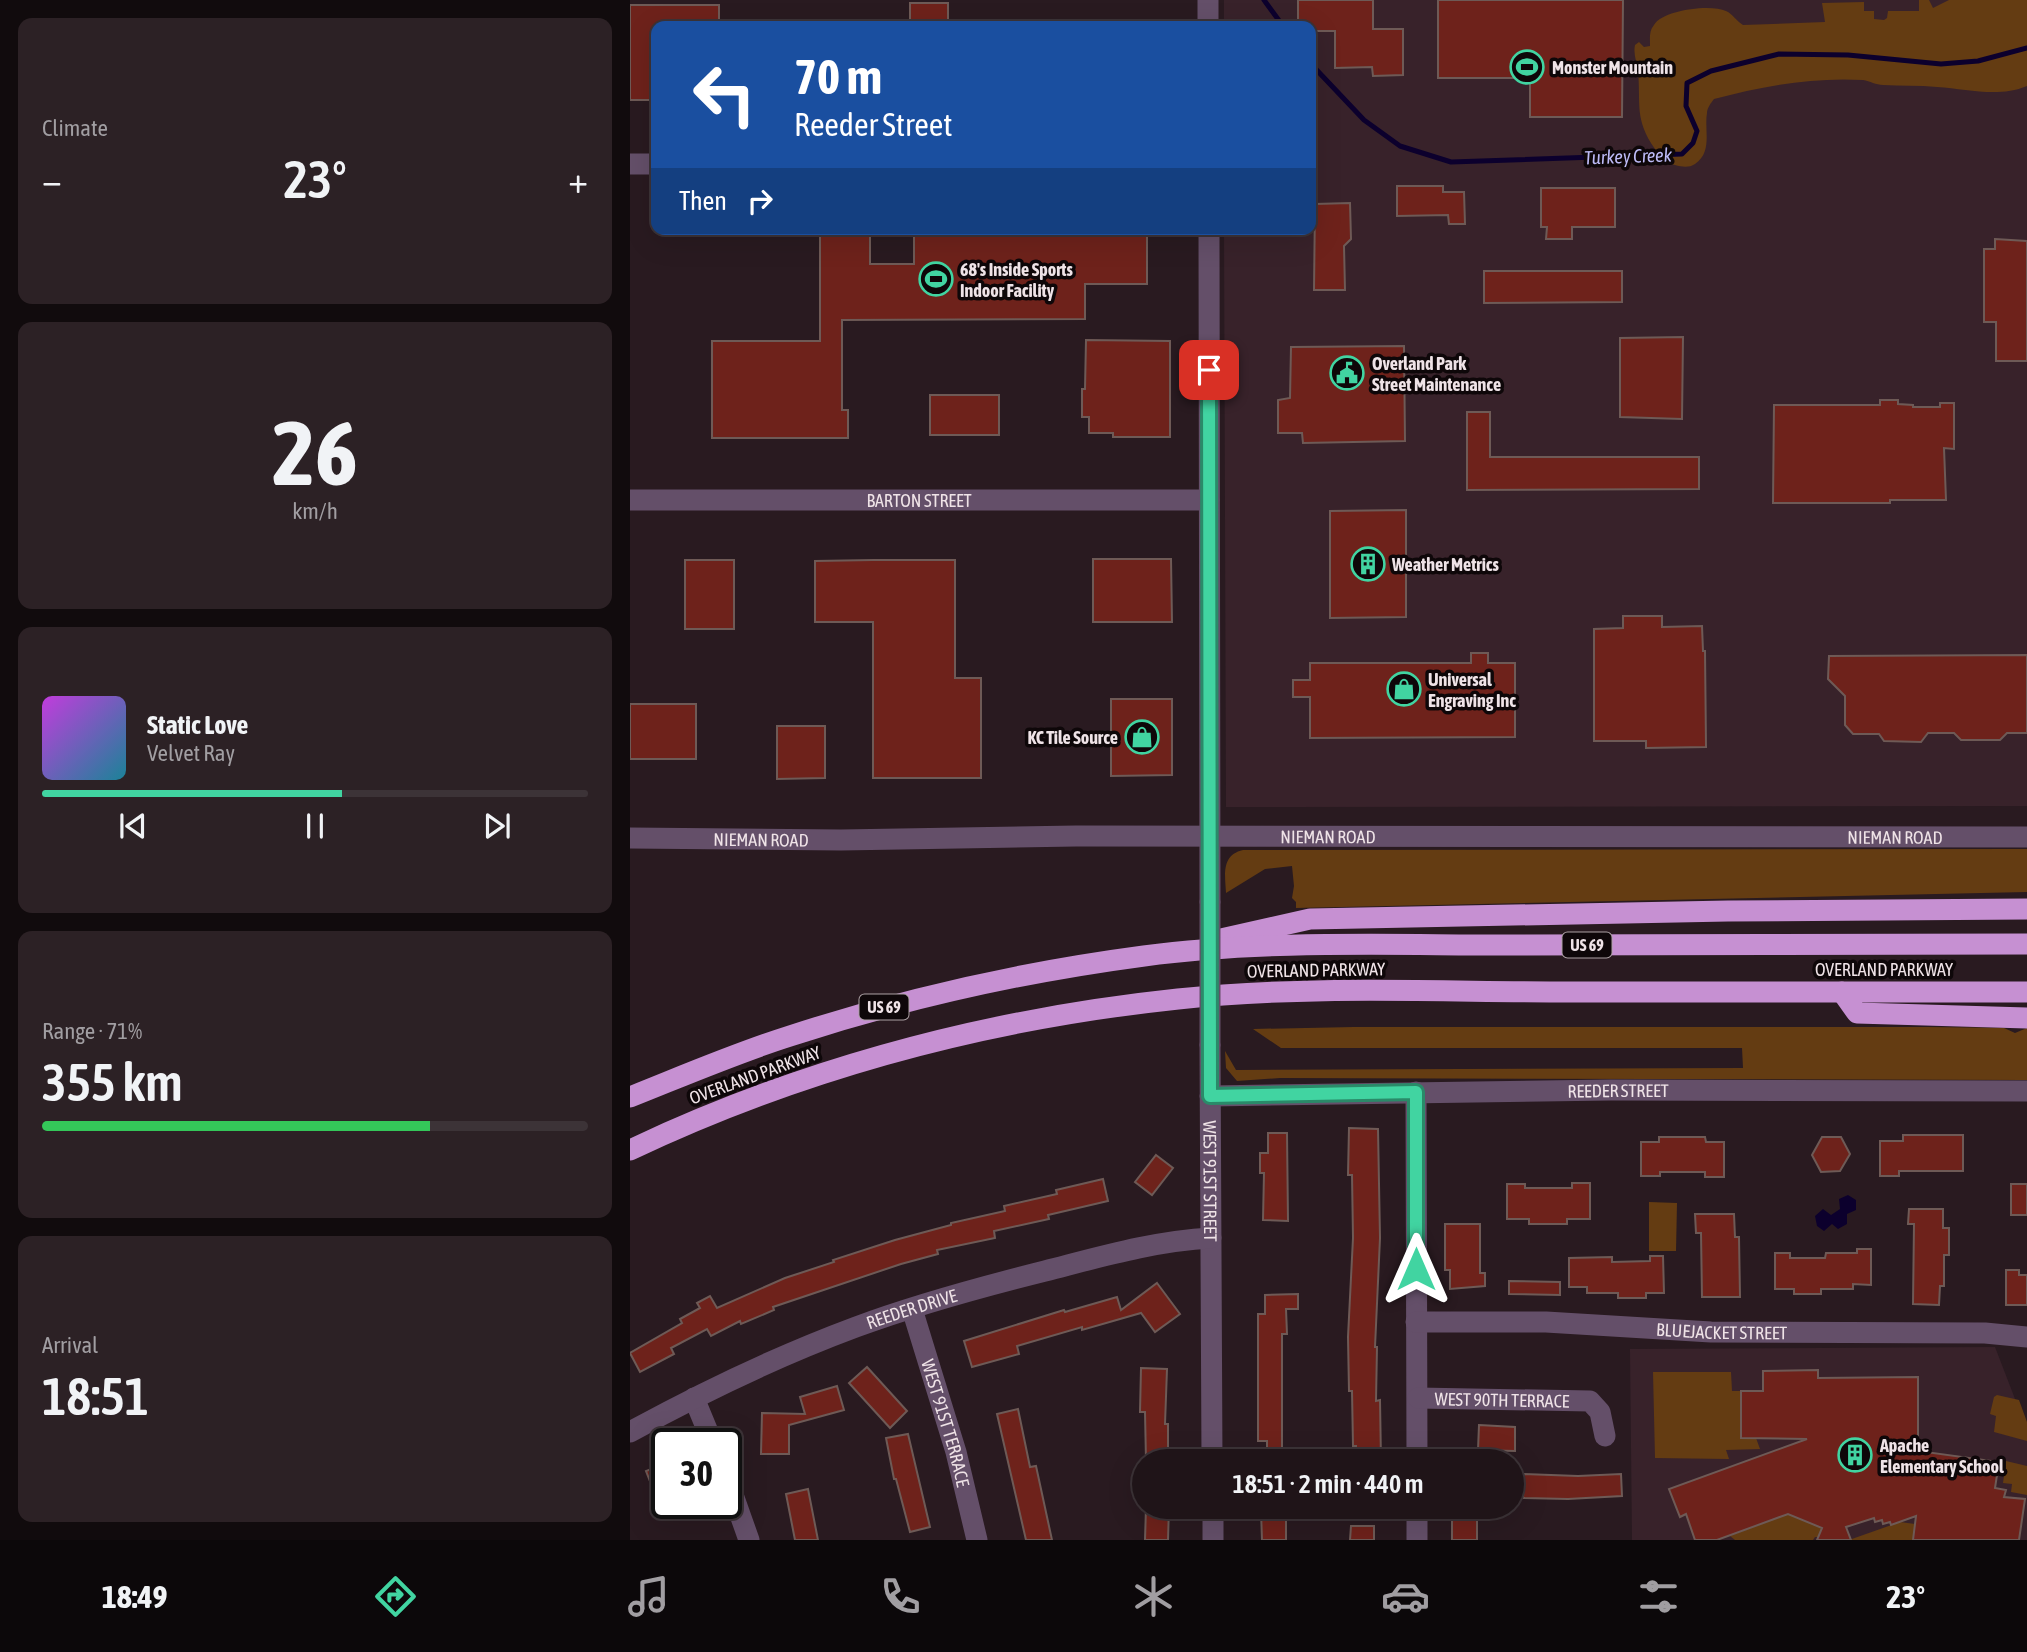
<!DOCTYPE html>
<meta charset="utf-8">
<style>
body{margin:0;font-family:"Asap Condensed",sans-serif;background:#2c2125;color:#f1f3f6;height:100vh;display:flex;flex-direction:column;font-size:26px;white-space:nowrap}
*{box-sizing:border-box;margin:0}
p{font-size:23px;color:#a19ea2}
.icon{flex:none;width:38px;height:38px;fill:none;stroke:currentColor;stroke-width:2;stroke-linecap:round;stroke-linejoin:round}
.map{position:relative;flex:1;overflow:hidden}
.details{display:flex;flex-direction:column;gap:18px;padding:18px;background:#110b0d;width:630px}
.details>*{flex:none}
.guide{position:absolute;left:21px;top:21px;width:665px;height:214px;border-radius:14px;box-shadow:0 7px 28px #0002,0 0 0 2px #3c3337;background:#1a4fa0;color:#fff;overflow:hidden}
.speed{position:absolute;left:21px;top:1428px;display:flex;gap:14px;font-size:35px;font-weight:700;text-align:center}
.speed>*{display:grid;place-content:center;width:91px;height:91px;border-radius:50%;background:#1f1418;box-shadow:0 7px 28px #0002,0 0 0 2px #3c3337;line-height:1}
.speed .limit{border:4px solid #111;border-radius:10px;background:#fff;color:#111}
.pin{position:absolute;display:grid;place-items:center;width:60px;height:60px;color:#fff;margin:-30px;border-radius:14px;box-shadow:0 4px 10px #0006}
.me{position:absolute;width:77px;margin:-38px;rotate:0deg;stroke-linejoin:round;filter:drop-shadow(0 0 5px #0008)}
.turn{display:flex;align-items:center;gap:24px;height:147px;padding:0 28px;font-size:32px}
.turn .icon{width:91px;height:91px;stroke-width:2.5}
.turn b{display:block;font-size:49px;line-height:60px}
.then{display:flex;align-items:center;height:66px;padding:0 28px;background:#0003;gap:14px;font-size:26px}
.big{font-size:52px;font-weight:600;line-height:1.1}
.details .tile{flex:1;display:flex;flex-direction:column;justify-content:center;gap:10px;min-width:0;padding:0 24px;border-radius:14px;background:#2c2125}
.details .dial{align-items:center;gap:0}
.dial b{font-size:91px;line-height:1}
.song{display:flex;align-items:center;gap:21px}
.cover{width:84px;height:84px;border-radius:10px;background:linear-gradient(135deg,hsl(290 70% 55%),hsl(190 70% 35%))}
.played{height:7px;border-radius:4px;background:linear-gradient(90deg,#41d4a1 55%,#3c3337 55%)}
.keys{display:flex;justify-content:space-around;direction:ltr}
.heat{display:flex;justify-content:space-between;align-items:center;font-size:38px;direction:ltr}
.charge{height:10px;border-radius:5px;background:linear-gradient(90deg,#34c759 71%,#3c3337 0)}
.trip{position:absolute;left:502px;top:1449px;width:392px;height:70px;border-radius:35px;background:#1f1418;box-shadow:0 7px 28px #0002,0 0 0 2px #3c3337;font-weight:600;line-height:70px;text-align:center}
.tabs{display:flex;height:112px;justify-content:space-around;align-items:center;background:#0c080a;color:#a19ea2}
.tabs .icon{width:49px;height:49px}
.tabs .current{color:#41d4a1}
.tabs b{font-size:32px;color:#f1f3f6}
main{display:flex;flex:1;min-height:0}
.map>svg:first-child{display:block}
.built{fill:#38222a}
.green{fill:#643c12}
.water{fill:#0c002d}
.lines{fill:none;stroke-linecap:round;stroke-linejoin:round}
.stream{stroke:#0c002d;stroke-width:5}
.building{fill:#6e221b;stroke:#6e5a56;stroke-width:2}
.minor{stroke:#644f69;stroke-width:21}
.highway{stroke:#c690d2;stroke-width:21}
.minor-bridge{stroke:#644f69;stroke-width:21}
.route-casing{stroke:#2a8a69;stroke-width:18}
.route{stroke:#41d4a1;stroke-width:12}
.labels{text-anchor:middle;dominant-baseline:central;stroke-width:7;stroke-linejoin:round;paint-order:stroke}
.shield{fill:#0e0709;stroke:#aca1a4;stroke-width:2}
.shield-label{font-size:16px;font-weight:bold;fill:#efe3e7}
.poi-label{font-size:18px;font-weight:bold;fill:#efe3e7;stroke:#0e0709;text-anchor:start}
.street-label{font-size:18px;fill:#efe3e7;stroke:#0e0709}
.water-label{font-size:19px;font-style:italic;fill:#bdbbf7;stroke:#0e0709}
</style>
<main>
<section class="details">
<div class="tile"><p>Climate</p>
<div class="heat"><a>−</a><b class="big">23°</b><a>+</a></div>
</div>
<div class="tile dial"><b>26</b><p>km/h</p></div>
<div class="tile">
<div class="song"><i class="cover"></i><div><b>Static Love</b><p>Velvet Ray</p></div></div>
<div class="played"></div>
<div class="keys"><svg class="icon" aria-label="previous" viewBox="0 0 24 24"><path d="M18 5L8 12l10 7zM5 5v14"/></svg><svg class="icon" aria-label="pause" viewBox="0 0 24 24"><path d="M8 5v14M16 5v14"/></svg><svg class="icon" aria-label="next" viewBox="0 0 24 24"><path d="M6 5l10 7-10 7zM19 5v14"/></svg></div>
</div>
<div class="tile"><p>Range · 71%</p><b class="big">355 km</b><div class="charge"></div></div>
<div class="tile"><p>Arrival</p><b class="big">18:51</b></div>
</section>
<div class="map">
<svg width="1397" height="1540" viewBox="0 0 1397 1540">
<rect width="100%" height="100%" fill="#291a20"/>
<g class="built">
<polygon points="594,0 1397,0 1397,806 596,807 594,229 681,229 681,26 594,26"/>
<polygon points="1365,1347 1397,1430 1397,1540 1002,1540 1000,1349"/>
</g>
<g class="green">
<path d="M1289 0H1299L1303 8 1319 0H1397V86C1368 98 1338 89 1307 87 1289 85 1271 86 1253 85 1246 85 1240 81 1233 80 1183 77 1132 86 1084 99 1081 103 1077 108 1077 113 1074 130 1083 152 1065 164 1059 168 1052 167 1045 165 1033 163 1031 157 1025 149 1004 119 1011 104 1008 71 1007 62 1003 55 1005 45L1009 42 1014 47 1020 46C1020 38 1019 31 1024 25 1033 10 1080 4 1096 11 1103 14 1106 21 1113 25L1195 22 1192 3 1234 2V11H1244V19L1254 20 1257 18 1258 11H1289Z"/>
<path d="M1397 849V892L666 908V902L662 898 664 886 662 866 635 869 596 893C595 875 591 855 613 850Z"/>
<polygon points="724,1027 1299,1027 1374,1028 1385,1033 1397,1028 1397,1080 650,1078 607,1081 596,1068 595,1051 606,1070 1113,1068 1112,1048 651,1048 623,1029"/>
<polygon points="1019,1202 1047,1203 1046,1251 1019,1251"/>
<polygon points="1023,1372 1101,1372 1102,1391 1111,1391 1111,1438 1126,1438 1130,1449 1096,1450 1099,1459 1025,1458"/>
<polygon points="1367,1395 1389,1400 1397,1422 1397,1441 1364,1432 1366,1416 1360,1414 1364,1397"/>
<polygon points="1376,1461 1397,1466 1397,1495 1381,1492 1382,1484 1373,1483"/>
<polygon points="1158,1514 1192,1527 1188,1537 1185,1537 1183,1540 1105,1540 1100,1536"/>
<polygon points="1270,1522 1285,1524 1283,1540 1219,1540"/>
</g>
<polygon class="water" points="1218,1195 1226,1200 1226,1210 1217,1214 1217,1224 1208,1229 1202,1224 1194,1231 1187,1226 1185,1216 1193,1209 1201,1215 1210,1209 1209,1199"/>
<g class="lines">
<g class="stream">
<polyline points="634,0 653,26"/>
<polyline points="681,64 734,120 770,146 821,162 1052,154 1063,143 1067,131 1056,106 1057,83 1081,71 1149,54 1218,55 1311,64 1348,61 1397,48"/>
</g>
</g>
<g class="building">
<polygon points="668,0 743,0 743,29 773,29 773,75 743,76 742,67 705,68 705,31 681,31 681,26 668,26"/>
<polygon points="808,0 993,0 992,117 900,117 900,78 808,78"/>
<rect x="280" y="3" width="38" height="23"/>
<polygon points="0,5 89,5 89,26 26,26 26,100 0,100"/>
<polygon points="767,186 813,186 813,192 834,192 835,224 819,224 818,215 767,216"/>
<polygon points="911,188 985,188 985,227 942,227 942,239 916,239 917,227 911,227"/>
<polygon points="720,203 721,239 714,246 715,290 684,290 685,204"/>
<polygon points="190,229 240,229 240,264 284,264 284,229 517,229 517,284 455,284 455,319 212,320 212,410 218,410 218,438 82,438 82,341 190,341"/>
<polygon points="1365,239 1397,241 1397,361 1366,361 1366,322 1354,322 1354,249 1365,249"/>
<polygon points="854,271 992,271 992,302 854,303"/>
<polygon points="1053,337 1052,419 990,417 990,338"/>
<polygon points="456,340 540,341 540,437 483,437 483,433 459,433 459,417 452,417 452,389 455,389"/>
<polygon points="774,346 775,441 673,443 672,433 648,433 648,400 660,398 661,347"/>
<rect x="300" y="395" width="69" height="40"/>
<polygon points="1250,400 1268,400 1268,404 1283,405 1283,407 1310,407 1310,403 1324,403 1324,449 1314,448 1316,500 1260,500 1260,503 1143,503 1144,405 1250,405"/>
<polygon points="837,412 860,412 860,457 1069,457 1069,489 837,490"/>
<polygon points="776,510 776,617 700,618 700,511"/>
<polygon points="463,559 541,559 542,622 463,622"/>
<rect x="55" y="560" width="49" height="69"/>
<polygon points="243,560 325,560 325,678 351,678 351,778 243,778 243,622 185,622 185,561"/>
<polygon points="993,616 1032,616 1032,627 1072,626 1073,651 1075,651 1076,747 1016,748 1016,741 964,741 964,629 993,628"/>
<polygon points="841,653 858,653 858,663 885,663 885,737 680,738 680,697 663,697 663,680 680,680 680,663 841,663"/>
<polygon points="1397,655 1397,733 1377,733 1370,740 1331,740 1324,733 1298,733 1291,742 1254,741 1249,734 1223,734 1215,725 1215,696 1198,679 1199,656"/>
<polygon points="481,699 542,699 542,775 481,776"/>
<rect x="0" y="704" width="66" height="55"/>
<polygon points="147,726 195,726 195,778 147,779"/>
<polygon points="719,1128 748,1129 750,1238 745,1347 747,1347 746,1401 750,1400 751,1461 725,1461 726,1446 723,1446 722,1391 719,1391 718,1337 723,1238 722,1175 718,1175"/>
<polygon points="638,1133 657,1133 658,1221 633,1220 634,1173 630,1173 630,1153 638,1153"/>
<polygon points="1273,1135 1333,1135 1333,1171 1269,1171 1269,1176 1250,1176 1250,1141 1273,1141"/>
<polygon points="1029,1137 1075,1137 1076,1142 1094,1142 1094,1177 1075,1177 1075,1172 1030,1172 1030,1176 1011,1176 1011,1142 1029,1142"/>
<polygon points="1192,1137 1211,1137 1220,1154 1210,1171 1191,1172 1182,1155"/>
<polygon points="526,1155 543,1168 522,1195 505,1182"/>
<polygon points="473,1179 478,1201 418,1215 419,1219 364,1231 365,1238 307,1250 308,1254 271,1264 143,1307 144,1310 111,1324 110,1321 81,1336 77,1329 41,1348 44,1354 10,1372 0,1353 52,1323 50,1319 70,1308 67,1303 80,1296 87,1308 155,1278 204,1262 203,1260 265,1240 321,1225 321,1223 375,1211 374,1206 427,1194 426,1190"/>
<polygon points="942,1183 960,1183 960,1219 937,1219 937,1224 899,1224 899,1219 877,1219 877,1184 895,1184 895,1188 942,1188"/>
<rect x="1381" y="1184" width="16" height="31"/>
<polygon points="1279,1209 1313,1209 1313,1228 1319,1228 1319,1255 1314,1255 1314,1286 1310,1286 1309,1305 1283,1304 1284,1224 1278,1224"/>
<polygon points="1065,1214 1104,1214 1105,1237 1109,1237 1110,1297 1072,1297 1071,1233 1066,1233"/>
<polygon points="815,1224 850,1224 850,1273 855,1273 855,1286 820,1289 820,1270 815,1270"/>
<polygon points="1227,1249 1241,1249 1241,1285 1223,1284 1223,1289 1191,1289 1191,1294 1164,1294 1164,1289 1145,1289 1145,1253 1160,1253 1160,1258 1195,1258 1196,1253 1227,1253"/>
<polygon points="1020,1256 1033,1256 1034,1293 1016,1293 1016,1298 988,1298 988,1293 957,1293 957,1287 939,1287 939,1258 982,1257 982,1262 1020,1261"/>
<polygon points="1376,1270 1389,1270 1389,1275 1397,1275 1397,1305 1376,1305"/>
<polygon points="879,1281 930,1282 930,1295 879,1294"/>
<polygon points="527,1283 550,1314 525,1332 511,1313 452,1330 452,1327 387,1346 389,1354 342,1367 334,1341 434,1310 435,1312 487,1297 491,1310"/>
<polygon points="668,1294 668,1309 656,1309 657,1334 652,1334 652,1461 637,1461 637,1441 628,1441 628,1314 635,1314 635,1295"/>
<polygon points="237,1367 277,1411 260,1428 219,1383"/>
<polygon points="511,1368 537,1369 535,1424 538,1424 538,1461 516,1461 515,1412 510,1412"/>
<polygon points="1188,1370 1188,1378 1288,1377 1288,1451 1369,1462 1365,1488 1376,1490 1374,1497 1395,1499 1389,1540 1283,1540 1286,1516 1261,1525 1260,1522 1253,1524 1252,1520 1245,1522 1244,1518 1216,1527 1221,1540 1187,1540 1192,1528 1158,1514 1087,1540 1065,1540 1056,1514 1050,1517 1039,1489 1177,1439 1111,1438 1111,1391 1133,1391 1133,1371"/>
<polygon points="207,1386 214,1410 159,1425 159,1454 131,1454 132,1413 175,1414 170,1397"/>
<polygon points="388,1409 400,1467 406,1466 422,1540 396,1540 367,1414"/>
<polygon points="849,1425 885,1427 885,1451 848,1450"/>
<polygon points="278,1434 300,1527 280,1532 266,1479 264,1479 256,1438"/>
<polygon points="37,1463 37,1490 25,1494 16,1471"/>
<polygon points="894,1474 948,1476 991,1474 992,1496 938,1499 893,1498"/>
<polygon points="178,1489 188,1540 165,1540 156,1494"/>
<polygon points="516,1507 539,1507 538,1540 515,1540"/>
<rect x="822" y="1507" width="25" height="33"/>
<polygon points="656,1510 656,1540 632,1540 631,1511"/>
<polygon points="721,1526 744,1526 744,1540 720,1540"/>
</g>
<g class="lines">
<g class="minor">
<polyline points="578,0 578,26"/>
<polyline points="0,164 26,164"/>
<polyline points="579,229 580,902"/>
<path id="s1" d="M0 500H579"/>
<path id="s2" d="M0 838 211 840 446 836 1397 837"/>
<path id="s3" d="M580 1045 582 1461"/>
<polyline points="786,1092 787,1461"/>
<path id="s4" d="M580 1096 981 1090 1397 1091"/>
<path id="s5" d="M282 1309 326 1452 347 1540"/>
<path id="s6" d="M786 1322H916L1081 1332 1355 1333 1397 1337"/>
<polyline points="64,1398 83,1444"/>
<path id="s7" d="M788 1398 960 1401 970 1412 975 1436"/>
<path id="s8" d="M0 1432C73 1392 148 1356 226 1327 288 1304 351 1287 415 1271 470 1257 524 1241 581 1238"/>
<polyline points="96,1475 119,1540"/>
<polyline points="583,1507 583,1540"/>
<polyline points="787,1540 787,1507"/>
</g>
<g class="highway">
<polyline points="591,939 680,919 1098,911 1397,909"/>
<polyline points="1212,992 1227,1013 1397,1018"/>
<path d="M0 1097C53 1076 106 1053 160 1036 276 998 393 972 514 956 633 940 756 945 877 945 1050 945 1224 944 1397 944"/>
<path d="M0 1150C173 1068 358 1019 548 999 678 985 810 992 940 992 1092 992 1245 992 1397 992"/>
</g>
<polyline class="minor-bridge" points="580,1045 580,902"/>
</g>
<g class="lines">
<defs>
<polyline id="route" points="579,370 580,1096 786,1092 786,1269"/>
</defs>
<use href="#route" class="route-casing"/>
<use href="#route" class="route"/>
</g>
<defs>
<symbol id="stadium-ring" viewBox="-11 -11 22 22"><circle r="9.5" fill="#0e0709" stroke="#41d4a1" stroke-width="1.5"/><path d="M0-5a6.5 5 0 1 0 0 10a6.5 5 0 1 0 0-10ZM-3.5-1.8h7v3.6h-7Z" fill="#41d4a1"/></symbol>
<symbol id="civic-ring" viewBox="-11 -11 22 22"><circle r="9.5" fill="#0e0709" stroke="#41d4a1" stroke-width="1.5"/><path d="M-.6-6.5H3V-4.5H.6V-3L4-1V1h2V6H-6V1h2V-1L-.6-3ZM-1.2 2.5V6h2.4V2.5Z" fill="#41d4a1"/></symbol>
<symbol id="building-ring" viewBox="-11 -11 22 22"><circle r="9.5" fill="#0e0709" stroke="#41d4a1" stroke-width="1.5"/><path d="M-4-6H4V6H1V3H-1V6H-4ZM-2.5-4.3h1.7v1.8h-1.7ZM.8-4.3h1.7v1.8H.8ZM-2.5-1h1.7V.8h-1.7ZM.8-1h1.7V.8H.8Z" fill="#41d4a1"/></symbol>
<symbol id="shop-ring" viewBox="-11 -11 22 22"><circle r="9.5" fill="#0e0709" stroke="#41d4a1" stroke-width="1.5"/><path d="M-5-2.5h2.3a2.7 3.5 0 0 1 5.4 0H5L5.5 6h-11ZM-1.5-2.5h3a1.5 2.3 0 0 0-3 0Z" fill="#41d4a1"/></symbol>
</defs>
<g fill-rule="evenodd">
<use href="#stadium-ring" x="878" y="48" width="38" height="38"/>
<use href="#stadium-ring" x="287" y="260" width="38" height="38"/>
<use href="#civic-ring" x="698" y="354" width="38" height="38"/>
<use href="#building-ring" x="719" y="545" width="38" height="38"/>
<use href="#shop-ring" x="755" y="670" width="38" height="38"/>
<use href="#shop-ring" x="493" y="718" width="38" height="38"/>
<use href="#building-ring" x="1206" y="1436" width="38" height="38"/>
</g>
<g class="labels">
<g class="shield">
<rect x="932.5" y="932.5" width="49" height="25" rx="5"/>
<rect x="229.5" y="994.5" width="49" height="25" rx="5"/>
</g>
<g class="shield-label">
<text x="957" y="945">US 69</text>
<text x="254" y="1007">US 69</text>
</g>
<g class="poi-label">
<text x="922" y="67">Monster Mountain</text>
<text x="330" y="269">68's Inside Sports<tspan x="330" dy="21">Indoor Facility</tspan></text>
<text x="742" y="363">Overland Park<tspan x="742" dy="21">Street Maintenance</tspan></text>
<text x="762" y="564">Weather Metrics</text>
<text x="798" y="679">Universal<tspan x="798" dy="21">Engraving Inc</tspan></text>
<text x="488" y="737" text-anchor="end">KC Tile Source</text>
<text x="1250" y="1445">Apache<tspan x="1250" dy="21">Elementary School</tspan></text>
</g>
<g class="street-label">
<text stroke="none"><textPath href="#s1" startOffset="289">BARTON STREET</textPath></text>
<text stroke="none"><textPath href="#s2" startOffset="698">NIEMAN ROAD</textPath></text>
<text stroke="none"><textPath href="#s2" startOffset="1265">NIEMAN ROAD</textPath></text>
<text stroke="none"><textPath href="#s2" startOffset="131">NIEMAN ROAD</textPath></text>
<text x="1254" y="969">OVERLAND PARKWAY</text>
<text transform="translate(686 970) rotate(-1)">OVERLAND PARKWAY</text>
<text transform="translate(125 1075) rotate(-20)">OVERLAND PARKWAY</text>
<text stroke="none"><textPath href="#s4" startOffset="408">REEDER STREET</textPath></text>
<text stroke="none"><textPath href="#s3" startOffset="136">WEST 91ST STREET</textPath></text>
<text stroke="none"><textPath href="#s8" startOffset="308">REEDER DRIVE</textPath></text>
<text stroke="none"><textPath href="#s6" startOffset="306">BLUEJACKET STREET</textPath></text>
<text stroke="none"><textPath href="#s7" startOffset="84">WEST 90TH TERRACE</textPath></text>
<text stroke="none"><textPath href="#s5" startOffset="119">WEST 91ST TERRACE</textPath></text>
</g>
<g class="water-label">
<text transform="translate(998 156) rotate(-2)">Turkey Creek</text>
</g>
</g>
</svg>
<div class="speed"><div class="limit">30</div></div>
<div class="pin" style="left:579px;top:370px;background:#d93025"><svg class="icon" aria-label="arrive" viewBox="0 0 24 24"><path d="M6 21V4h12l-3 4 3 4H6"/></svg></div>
<svg class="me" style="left:786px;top:1269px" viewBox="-20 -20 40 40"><path d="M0-17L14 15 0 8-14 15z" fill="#41d4a1" stroke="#fff" stroke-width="4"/></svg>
<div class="trip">18:51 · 2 min · 440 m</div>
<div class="guide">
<div class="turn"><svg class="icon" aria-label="left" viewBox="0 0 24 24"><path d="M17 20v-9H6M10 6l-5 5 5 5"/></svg><div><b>70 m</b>Reeder Street</div></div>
<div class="then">Then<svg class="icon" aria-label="right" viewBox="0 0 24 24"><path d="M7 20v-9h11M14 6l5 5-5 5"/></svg></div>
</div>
</div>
</main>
<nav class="tabs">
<b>18:49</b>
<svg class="icon current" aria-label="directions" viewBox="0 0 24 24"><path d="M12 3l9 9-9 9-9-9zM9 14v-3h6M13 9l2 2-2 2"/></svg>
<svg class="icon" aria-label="music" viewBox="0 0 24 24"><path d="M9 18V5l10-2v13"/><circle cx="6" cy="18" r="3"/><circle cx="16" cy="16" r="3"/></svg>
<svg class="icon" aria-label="phone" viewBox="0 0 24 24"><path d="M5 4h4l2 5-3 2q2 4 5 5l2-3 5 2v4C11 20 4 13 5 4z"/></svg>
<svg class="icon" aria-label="climate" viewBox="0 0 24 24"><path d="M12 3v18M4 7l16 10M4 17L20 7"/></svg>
<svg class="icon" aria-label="car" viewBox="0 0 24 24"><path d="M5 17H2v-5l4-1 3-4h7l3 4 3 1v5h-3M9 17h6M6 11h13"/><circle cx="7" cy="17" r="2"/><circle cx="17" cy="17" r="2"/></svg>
<svg class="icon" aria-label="filters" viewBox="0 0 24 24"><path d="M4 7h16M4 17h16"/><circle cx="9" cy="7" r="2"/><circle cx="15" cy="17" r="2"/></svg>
<b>23°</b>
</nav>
